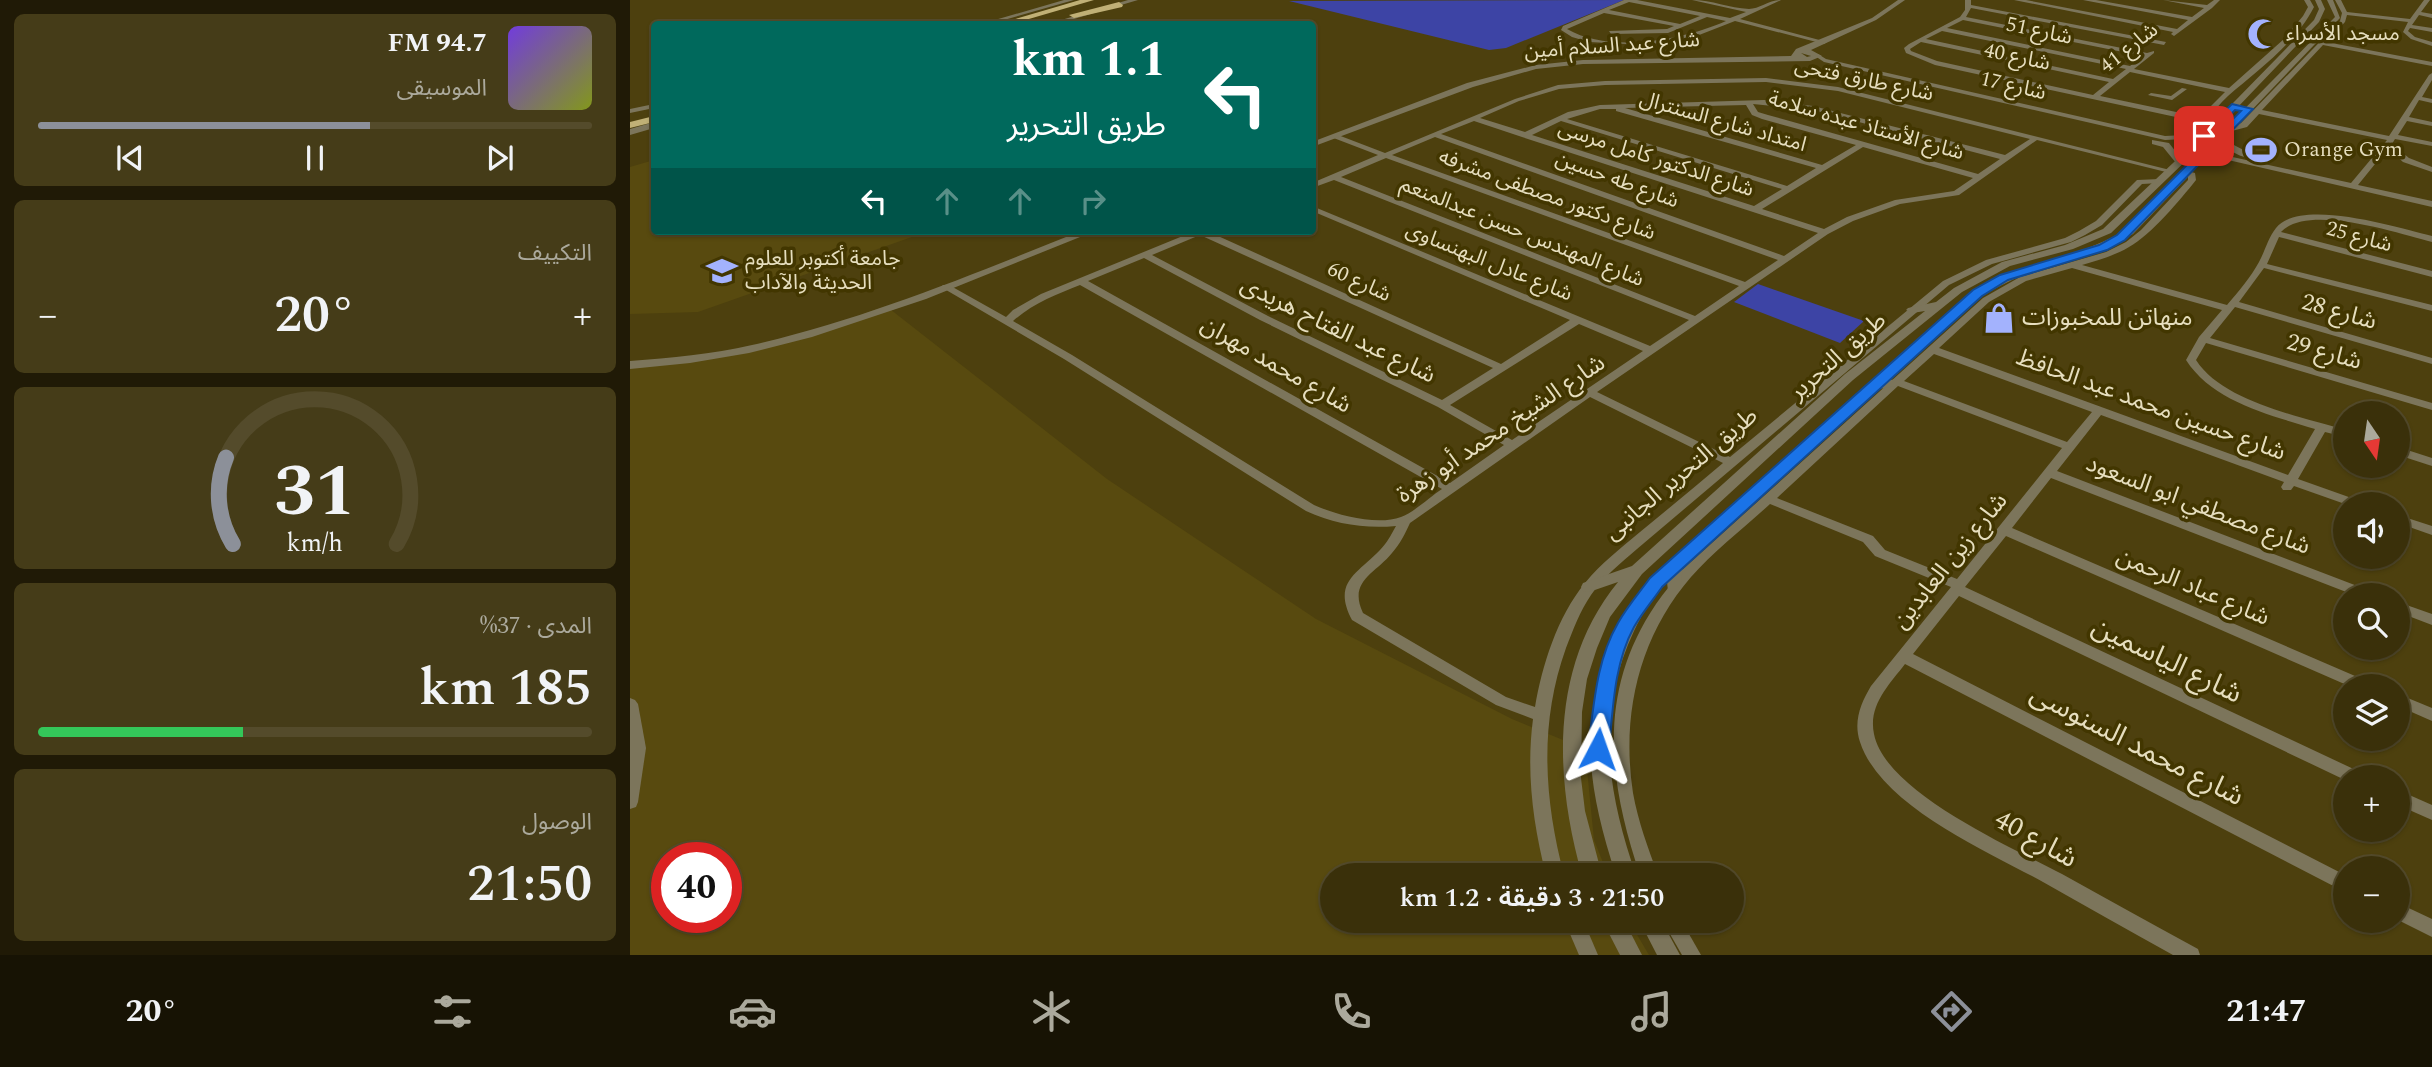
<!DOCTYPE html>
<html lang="ar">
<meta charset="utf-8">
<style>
body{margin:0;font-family:Spectral,"Noto Sans Arabic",serif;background:#453c18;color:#f1f3f6;direction:rtl;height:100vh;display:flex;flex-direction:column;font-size:26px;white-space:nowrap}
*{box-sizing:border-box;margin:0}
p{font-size:23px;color:#aba99c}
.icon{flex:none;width:38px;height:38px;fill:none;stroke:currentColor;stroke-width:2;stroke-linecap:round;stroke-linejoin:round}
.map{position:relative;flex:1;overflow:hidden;direction:ltr}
.details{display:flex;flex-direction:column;gap:14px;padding:14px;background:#201a06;width:630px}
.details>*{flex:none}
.guide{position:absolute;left:21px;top:21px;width:665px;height:214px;border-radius:7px;box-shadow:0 2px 5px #0004,0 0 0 2px #544b2b;direction:rtl;background:#00695c;color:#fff;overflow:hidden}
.needle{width:46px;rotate:167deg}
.fabs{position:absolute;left:1703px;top:401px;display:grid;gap:14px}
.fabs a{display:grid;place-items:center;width:77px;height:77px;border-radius:50%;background:#3a300a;box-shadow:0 2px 5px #0004,0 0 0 2px #544b2b;font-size:35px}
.speed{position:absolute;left:21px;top:842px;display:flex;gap:14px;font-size:35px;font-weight:700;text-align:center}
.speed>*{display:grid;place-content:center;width:91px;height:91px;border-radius:50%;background:#3a300a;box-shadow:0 2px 5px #0004,0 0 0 2px #544b2b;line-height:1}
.speed .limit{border:10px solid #d22;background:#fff;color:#111}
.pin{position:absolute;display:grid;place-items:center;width:60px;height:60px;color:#fff;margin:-30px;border-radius:14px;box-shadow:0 4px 10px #0006}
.me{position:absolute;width:77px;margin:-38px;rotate:4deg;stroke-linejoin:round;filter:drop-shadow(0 0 5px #0008)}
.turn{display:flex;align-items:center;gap:24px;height:147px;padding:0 35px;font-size:32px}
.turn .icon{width:91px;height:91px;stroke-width:2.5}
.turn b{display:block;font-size:49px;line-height:60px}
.lanes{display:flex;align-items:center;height:66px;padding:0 35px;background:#0003;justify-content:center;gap:35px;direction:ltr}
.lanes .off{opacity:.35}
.big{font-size:52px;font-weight:600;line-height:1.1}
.details .widget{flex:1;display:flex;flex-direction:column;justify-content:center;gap:10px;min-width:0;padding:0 24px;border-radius:10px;background:#453c18}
.details .dial{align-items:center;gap:0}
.dial svg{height:182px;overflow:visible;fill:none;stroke:#544b2b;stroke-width:7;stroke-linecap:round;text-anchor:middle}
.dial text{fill:#f1f3f6;stroke:none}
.song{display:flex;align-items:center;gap:21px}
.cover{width:84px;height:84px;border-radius:10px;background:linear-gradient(135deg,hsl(260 70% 55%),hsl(70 70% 35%))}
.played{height:7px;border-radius:4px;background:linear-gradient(90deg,#8c9099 60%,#544b2b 60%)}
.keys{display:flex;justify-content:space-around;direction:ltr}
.heat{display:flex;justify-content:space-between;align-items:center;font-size:38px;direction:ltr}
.charge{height:10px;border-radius:5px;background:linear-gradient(90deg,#34c759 37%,#544b2b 0)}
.trip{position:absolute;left:690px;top:863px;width:424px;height:70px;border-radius:35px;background:#3a300a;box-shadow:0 2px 5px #0004,0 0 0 2px #544b2b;font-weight:600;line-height:70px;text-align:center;direction:rtl}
.menu{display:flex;height:112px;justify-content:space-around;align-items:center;background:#171304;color:#aba99c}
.menu .icon{width:49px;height:49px}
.menu .on{color:#8c9099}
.menu b{font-size:32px;color:#f1f3f6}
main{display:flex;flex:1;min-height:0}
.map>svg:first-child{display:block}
.built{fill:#584a0f;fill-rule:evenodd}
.green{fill:#3d44a5}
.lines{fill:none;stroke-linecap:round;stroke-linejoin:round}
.minor{fill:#7c755b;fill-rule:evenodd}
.tertiary{fill:#7c755b;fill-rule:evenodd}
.trunk{fill:#c0b076;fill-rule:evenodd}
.route{fill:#1a73e8;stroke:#114b97;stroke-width:2}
.labels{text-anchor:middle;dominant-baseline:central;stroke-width:7;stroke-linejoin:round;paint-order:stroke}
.far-street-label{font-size:21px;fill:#e6debe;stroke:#423600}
.far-poi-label{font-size:21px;fill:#e6debe;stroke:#423600;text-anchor:start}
.street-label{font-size:24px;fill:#e6debe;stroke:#423600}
.poi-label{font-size:24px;fill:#e6debe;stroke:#423600;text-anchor:start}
.near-street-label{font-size:28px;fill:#e6debe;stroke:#423600}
</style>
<main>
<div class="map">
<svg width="1802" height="955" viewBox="0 0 1802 955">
<rect width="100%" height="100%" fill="#4d400e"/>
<g class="built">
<polygon points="24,160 24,231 299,231 68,312 0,314 0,167"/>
<path d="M256 306 477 479 686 619 882 719 955 749 964 840 978 875H702V920L999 921 1019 955H0V362L74 355 127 345 197 327ZM37 858H96V917H37Z"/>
</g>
<g class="green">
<polygon points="994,0 876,48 859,50 659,1"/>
<polygon points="1128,284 1234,321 1210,343 1104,302"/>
</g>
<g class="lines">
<g class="minor">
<path d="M994 0H1007L1100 18 1116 12 1062 0C1082 0 1099 8 1119 9 1129 9 1139 0 1151 0L1110 19 1197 42 1194 44 1105 21 1064 37 1016 45 959 42 942 37 931 30 933 26ZM999 2 1070 16 1050 24 979 10ZM974 13 1044 26 1037 29 979 31 981 34 1038 33 1077 17 1096 21C1053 40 980 54 937 29Z"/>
<path d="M1335 0H1341V5L1536 42 1534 45 1341 8 1336 17 1517 53 1524 51V53L1504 69 1599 88 1654 39 1673 16 1678 7 1674 0H1680L1684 7C1666 43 1627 71 1598 96 1590 103 1583 113 1576 120L1580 127 1576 129 1569 122 1305 65 1276 53 1274 48 1279 44 1330 17 1335 10ZM1333 20 1513 56 1500 66 1317 28ZM1312 31 1496 69 1483 79 1296 39ZM1291 42 1479 82 1463 95 1307 61 1281 51 1280 49ZM1500 72 1595 92 1570 117 1470 96Z"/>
<polygon points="1384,0 1396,0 1547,29 1558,20 1453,0 1466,0 1562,17 1574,8 1533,0 1577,5 1584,0 1590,0 1582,8 1544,36 1541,34 1543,32"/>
<polygon points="1705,0 1711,0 1717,12 1780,19 1794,0 1800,0 1791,12 1802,14 1802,18 1789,15 1782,25 1802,28 1802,32 1780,28 1778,31 1785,37 1802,42 1802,46 1781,39 1773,32 1778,22 1717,15 1715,22 1696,42 1802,62 1802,66 1693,45 1632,110 1759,136 1799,75 1802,73 1802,80 1792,97 1802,99 1802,103 1789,100 1779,117 1802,122 1802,126 1777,121 1768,135 1802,142 1802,146 1765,139 1762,144 1779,158 1802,167 1802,172 1773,162 1758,148 1728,185 1802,201 1802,207 1598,160 1569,162 1565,160 1569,158 1598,156 1721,183 1757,140 1629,114 1617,127 1598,132 1594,130 1611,123 1710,21 1712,13"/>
<polygon points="1188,54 1196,59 1240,69 1535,136 1574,134 1578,136 1574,138 1535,140 1194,62 1185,56"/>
<path d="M1136 78 1208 87 1544 171 1540 173 1407 140 1329 195 1270 204 1223 221 1198 234 967 392 1100 457 1313 281 1356 260 1435 238 1449 231 1466 221 1507 180 1530 179 1534 181 1530 183 1512 184 1472 225 1455 235 1441 242 1362 264 1319 285 1007 549C991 563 973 577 961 595 950 611 943 630 936 648 909 723 914 799 934 875H916C903 824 896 772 903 719L866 705 722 620C702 582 727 574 750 550 757 543 761 535 766 526 734 529 705 524 676 511L434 359 311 287 313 285H319L376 317 383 310 411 294 565 231H577L871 364 940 320 682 211V206L1020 346 1059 320 704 180 682 188V183L748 155 701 137 708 135 755 153 885 99 928 85 975 81ZM1136 82 1208 91 1400 139 1375 155 1183 106 1134 100 970 105 938 112 895 132 850 118 889 101 929 89 975 85ZM1123 104 1183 110 1370 159 1348 174 1138 115 1128 112ZM1116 105 1122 115 1132 119 1226 145 1192 165 995 108ZM970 109H986V111L1186 168 1157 186 937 119ZM844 121 892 137 1188 233 1154 256 811 134ZM931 121 1152 189 1124 206 902 135ZM805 137 1148 260 1115 282 762 155ZM1233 147 1343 178 1324 191 1265 200 1217 217 1194 229 1132 209ZM756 158 1109 286 1065 316 711 177ZM570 235 863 368 812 400 638 316 522 255ZM514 258 630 320 808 407 874 445 820 483 458 281ZM450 285 812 489C801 496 783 513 771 517 747 526 706 515 684 505L442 355 383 321C402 304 427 294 450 285ZM949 324 1013 351 882 440 820 405ZM960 397 1093 463C1066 486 1038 509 1010 532 991 548 970 564 955 583 927 617 912 666 905 707L876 697 733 613C718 581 745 574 762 553 770 544 775 534 780 523Z"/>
<polygon points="1552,88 1557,89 1542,100 1518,95 1521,93 1541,96"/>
<path d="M1590 133H1596L1602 144 1621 154V158C1607 157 1591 147 1590 133Z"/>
<polygon points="1522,140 1539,143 1553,161 1552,163 1546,163 1533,147 1522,144"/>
<path d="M1554 170 1565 173 1566 180C1550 200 1521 235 1499 247 1484 256 1468 260 1452 265L1597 305C1608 292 1621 277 1629 262 1635 251 1638 238 1646 228 1671 197 1768 228 1802 236V242C1768 233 1677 203 1651 232L1802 271V277L1649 237 1637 264 1802 305V311L1634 268 1609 302 1802 358V364L1605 307 1580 338 1802 403V410L1576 343 1566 360C1593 402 1670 416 1715 430V437L1695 432 1668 479 1730 501 1732 504H1715L1664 486 1661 490H1653L1651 487 1654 482 1471 415 1427 471 1743 592 1745 595H1724L1421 478 1382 528 1739 682 1742 686H1719L1376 536 1335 587 1730 772 1732 777H1715V780L1329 596 1283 654 1715 875V892L1275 664C1259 685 1238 705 1244 734 1255 792 1383 848 1432 874 1477 899 1522 924 1568 949L1570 955H1543C1499 931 1456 906 1413 882 1357 851 1251 806 1230 742 1223 721 1231 703 1241 686L1321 587 1245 556 1233 542 1140 504C1115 527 1083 552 1061 577 1009 637 991 715 1003 793 1008 821 1018 848 1028 875H1010C978 780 967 691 1026 604 1034 592 1044 581 1052 570L1353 298 1390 277 1476 252 1496 242 1511 230 1558 180V176L1553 172ZM1442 268 1592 310 1569 337 1556 360C1583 402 1640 415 1685 429L1658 475 1309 348 1359 302 1396 281ZM1304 354 1462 412 1437 442 1274 381ZM1268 386 1432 448 1327 579 1255 550 1243 536 1147 498Z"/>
<polygon points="1768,447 1802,458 1802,466 1768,455"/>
<polygon points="1768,515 1802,526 1802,535 1768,523"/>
<polygon points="1768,602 1802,614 1802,625 1768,612"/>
<polygon points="1768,694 1802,708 1802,721 1768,706"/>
<polygon points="0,698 5,700 8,704 16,748 8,802 6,807 0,809"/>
<polygon points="1768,790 1802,805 1802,820 1768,805"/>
<polygon points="1768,903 1802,919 1802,937 1768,920"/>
<polygon points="934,920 953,920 968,955 949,955"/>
<polygon points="1032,920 1051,920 1071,955 1052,955"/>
</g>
<g class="tertiary">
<polygon points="434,0 444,0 360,24 351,24"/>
<polygon points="498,0 508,0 427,24 418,24"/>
<path d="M1268 0H1275L1246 20 1181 50 1192 56 1180 61 953 64 906 69 843 87 682 147V142L837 83 906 65 953 60 1161 56 1166 49 1242 18ZM1171 53 1181 56 1177 57Z"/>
<path d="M1685 0H1691L1695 9 1689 22 1566 151 1481 233 1443 249 1380 266 1332 292 1223 380 1012 574 980 617 967 648 957 679 952 712 951 778 955 811 972 875H952C924 777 920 665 988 582L959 592 953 591 951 587 953 583 1002 566 1215 374 1295 311 1282 313 1276 310 1278 308 1306 302 1324 288 1372 262 1435 245 1473 229 1560 147 1684 20 1689 9Z"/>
<path d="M1697 0H1703L1710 18 1503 234 1467 253 1388 277 1352 295 1259 380 1272 379 1274 382 1272 385 1249 389 1053 567 1050 591H1038L1037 582C1023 595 1012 614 1004 631 965 714 977 791 1006 875H986C947 757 948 683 1020 579L1344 291C1392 263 1448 259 1495 230L1705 17Z"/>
<polygon points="24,104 24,108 0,113 0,109"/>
<polygon points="24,122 24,128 0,135 0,129"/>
<path d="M451 231H465L296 299 182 337 119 353 60 363 0 369V361C41 358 82 354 122 345 236 319 343 274 451 231Z"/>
<polygon points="972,920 994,920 1012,955 990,955"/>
<polygon points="1009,920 1031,920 1050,955 1027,955"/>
</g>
<g class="trunk">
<polygon points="450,0 464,0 382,24 368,24"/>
<polygon points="489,2 493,5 492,7 444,18 439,15"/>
<polygon points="24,116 24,122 0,128 0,122"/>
</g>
</g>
<path class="route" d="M1602 104 1623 109 1495 240 1477 250 1378 280 1352 296 1032 587C1023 600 1012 613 1004 627 984 664 983 708 979 749L976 755 968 757 961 755 958 749C964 705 966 661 988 623 997 607 1009 593 1020 578L1343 290 1370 275 1469 245 1487 235 1611 111 1605 110 1577 139H1570V134Z"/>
<defs>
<symbol id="mosque-bare" viewBox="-9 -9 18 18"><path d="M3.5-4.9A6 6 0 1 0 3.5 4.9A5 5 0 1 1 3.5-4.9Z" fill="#a3b2fd" stroke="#423600" stroke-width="2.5" paint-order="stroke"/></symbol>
<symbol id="stadium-bare" viewBox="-9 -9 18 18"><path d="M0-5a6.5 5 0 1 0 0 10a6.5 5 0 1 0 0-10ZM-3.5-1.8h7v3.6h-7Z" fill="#a3b2fd" stroke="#423600" stroke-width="2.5" paint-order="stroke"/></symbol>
<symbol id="university-bare" viewBox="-9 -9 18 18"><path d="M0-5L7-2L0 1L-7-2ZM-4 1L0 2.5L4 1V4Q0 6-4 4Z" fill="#a3b2fd" stroke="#423600" stroke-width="2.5" paint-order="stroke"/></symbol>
<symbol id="shop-bare" viewBox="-9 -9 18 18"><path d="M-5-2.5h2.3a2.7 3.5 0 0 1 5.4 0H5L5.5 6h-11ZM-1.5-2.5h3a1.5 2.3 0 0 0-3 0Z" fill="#a3b2fd" stroke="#423600" stroke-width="2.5" paint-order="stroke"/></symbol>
</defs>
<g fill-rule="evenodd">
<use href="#mosque-bare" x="1611" y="12" width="44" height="44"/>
<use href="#stadium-bare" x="1609" y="128" width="44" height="44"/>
<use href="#university-bare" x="70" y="249" width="44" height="44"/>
<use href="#shop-bare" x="1347" y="296" width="44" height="44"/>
</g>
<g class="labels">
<g class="far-street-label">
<text transform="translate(1409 31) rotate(12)">شارع 51</text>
<text transform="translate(982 46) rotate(-4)">شارع عبد السلام أمين</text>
<text transform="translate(1499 48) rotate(-38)">شارع 41</text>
<text transform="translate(1387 57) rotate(12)">شارع 40</text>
<text transform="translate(1234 80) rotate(12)">شارع طارق فتحى</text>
<text transform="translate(1383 86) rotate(13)">شارع 17</text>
<text transform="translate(1093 122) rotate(16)">امتداد شارع السنترال</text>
<text transform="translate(1236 126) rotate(16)">شارع الأستاذ عبده سلامة</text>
<text transform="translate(1026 159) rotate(18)">شارع الدكتور كامل مرسى</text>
<text transform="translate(987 180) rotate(20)">شارع طه حسين</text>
<text transform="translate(917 195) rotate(20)">شارع دكتور مصطفى مشرفه</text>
<text transform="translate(892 232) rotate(22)">شارع المهندس حسن عبدالمنعم</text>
<text transform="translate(1729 237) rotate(15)">شارع 25</text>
<text transform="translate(859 262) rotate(22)">شارع عادل البهنساوى</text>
<text transform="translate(729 282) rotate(25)">شارع 60</text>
</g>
<g class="far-poi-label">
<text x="1656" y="34">مسجد الأسراء</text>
<text x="1654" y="150">Orange Gym</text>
<text x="115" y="259">جامعة أكتوبر للعلوم<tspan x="115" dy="24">الحديثة والآداب</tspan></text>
</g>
<g class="street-label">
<text transform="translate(1709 312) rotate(16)">شارع 28</text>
<text transform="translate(708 330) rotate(26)">شارع عبد الفتاح هريدى</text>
<text transform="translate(1694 352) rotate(16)">شارع 29</text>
<text transform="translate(1208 356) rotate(-41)">طريق التحرير</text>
<text transform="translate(646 365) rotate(30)">شارع محمد مهران</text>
<text transform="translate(1521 405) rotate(20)">شارع حسين محمد عبد الحافظ</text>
<text transform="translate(871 429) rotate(-34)">شارع الشيخ محمد أبو زهرة</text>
<text transform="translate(1051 474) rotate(-40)">طريق التحرير الجانبى</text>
<text transform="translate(1568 505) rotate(21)">شارع مصطفي ابو السعود</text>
<text transform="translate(1320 561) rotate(-51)">شارع زين العابدين</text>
<text transform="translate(1563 587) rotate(23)">شارع عباد الرحمن</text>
</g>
<g class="poi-label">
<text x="1392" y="318">منهاتن للمخبوزات</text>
</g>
<g class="near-street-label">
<text transform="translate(1537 660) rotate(26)">شارع الياسمين</text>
<text transform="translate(1507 745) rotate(27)">شارع محمد السنوسى</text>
<text transform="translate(1406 839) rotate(29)">شارع 40</text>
</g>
</g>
</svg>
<div class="fabs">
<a><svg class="needle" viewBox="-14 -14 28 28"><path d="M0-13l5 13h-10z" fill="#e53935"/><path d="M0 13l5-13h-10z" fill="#aba99c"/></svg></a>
<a><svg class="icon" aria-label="sound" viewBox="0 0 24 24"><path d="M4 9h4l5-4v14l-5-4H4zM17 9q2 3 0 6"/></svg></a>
<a><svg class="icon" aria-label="search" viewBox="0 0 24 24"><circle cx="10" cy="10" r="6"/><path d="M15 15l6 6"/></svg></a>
<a><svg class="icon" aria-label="layers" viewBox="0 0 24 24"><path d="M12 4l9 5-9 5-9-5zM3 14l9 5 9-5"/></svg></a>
<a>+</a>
<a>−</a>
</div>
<div class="speed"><div class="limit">40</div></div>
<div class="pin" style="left:1574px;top:136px;background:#d93025"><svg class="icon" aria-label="arrive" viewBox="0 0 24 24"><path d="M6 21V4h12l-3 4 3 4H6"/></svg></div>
<svg class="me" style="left:968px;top:749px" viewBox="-20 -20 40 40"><path d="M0-17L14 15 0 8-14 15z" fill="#1a73e8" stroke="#fff" stroke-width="4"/></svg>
<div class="trip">21:50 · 3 دقيقة · 1.2 km</div>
<div class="guide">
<div class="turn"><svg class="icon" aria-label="left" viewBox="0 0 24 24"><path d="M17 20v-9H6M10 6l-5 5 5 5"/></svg><div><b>1.1 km</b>طريق التحرير</div></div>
<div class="lanes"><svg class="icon" aria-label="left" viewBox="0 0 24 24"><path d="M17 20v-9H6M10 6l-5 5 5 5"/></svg><svg class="icon off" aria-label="ahead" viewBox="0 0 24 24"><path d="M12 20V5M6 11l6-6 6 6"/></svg><svg class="icon off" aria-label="ahead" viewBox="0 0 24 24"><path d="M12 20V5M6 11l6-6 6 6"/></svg><svg class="icon off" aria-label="right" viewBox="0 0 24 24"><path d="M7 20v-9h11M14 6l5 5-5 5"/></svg></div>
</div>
</div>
<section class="details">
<div class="widget">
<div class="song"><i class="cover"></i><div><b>94.7 FM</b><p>الموسيقى</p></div></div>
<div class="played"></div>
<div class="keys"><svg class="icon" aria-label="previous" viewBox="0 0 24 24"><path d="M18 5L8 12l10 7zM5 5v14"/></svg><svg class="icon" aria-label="pause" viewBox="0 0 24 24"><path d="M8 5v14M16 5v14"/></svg><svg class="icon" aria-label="next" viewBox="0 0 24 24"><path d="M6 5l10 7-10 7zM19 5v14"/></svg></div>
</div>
<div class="widget"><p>التكييف</p>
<div class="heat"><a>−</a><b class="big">20°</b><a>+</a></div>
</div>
<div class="widget dial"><svg viewBox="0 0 100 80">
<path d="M14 69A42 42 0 1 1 86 69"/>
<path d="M14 69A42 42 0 0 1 11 31" stroke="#8c9099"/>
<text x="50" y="56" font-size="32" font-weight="700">31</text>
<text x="50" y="72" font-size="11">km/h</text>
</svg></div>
<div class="widget"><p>المدى · 37%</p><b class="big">185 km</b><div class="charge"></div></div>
<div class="widget"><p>الوصول</p><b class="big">21:50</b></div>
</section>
</main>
<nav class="menu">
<b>21:47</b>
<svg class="icon on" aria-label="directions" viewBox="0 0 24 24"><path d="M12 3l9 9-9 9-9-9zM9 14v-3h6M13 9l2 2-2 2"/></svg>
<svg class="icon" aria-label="music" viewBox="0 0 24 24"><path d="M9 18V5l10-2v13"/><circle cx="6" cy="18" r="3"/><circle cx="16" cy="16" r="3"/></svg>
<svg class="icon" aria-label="phone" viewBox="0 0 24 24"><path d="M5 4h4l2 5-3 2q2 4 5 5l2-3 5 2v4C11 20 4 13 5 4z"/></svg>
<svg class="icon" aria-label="climate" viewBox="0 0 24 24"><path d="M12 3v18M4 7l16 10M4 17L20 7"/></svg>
<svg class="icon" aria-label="car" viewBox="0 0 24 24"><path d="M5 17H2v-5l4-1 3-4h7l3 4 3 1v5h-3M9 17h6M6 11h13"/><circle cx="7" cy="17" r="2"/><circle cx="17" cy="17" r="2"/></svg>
<svg class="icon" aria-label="filters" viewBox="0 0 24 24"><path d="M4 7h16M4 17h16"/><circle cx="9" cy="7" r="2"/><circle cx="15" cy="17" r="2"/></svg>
<b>20°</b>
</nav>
